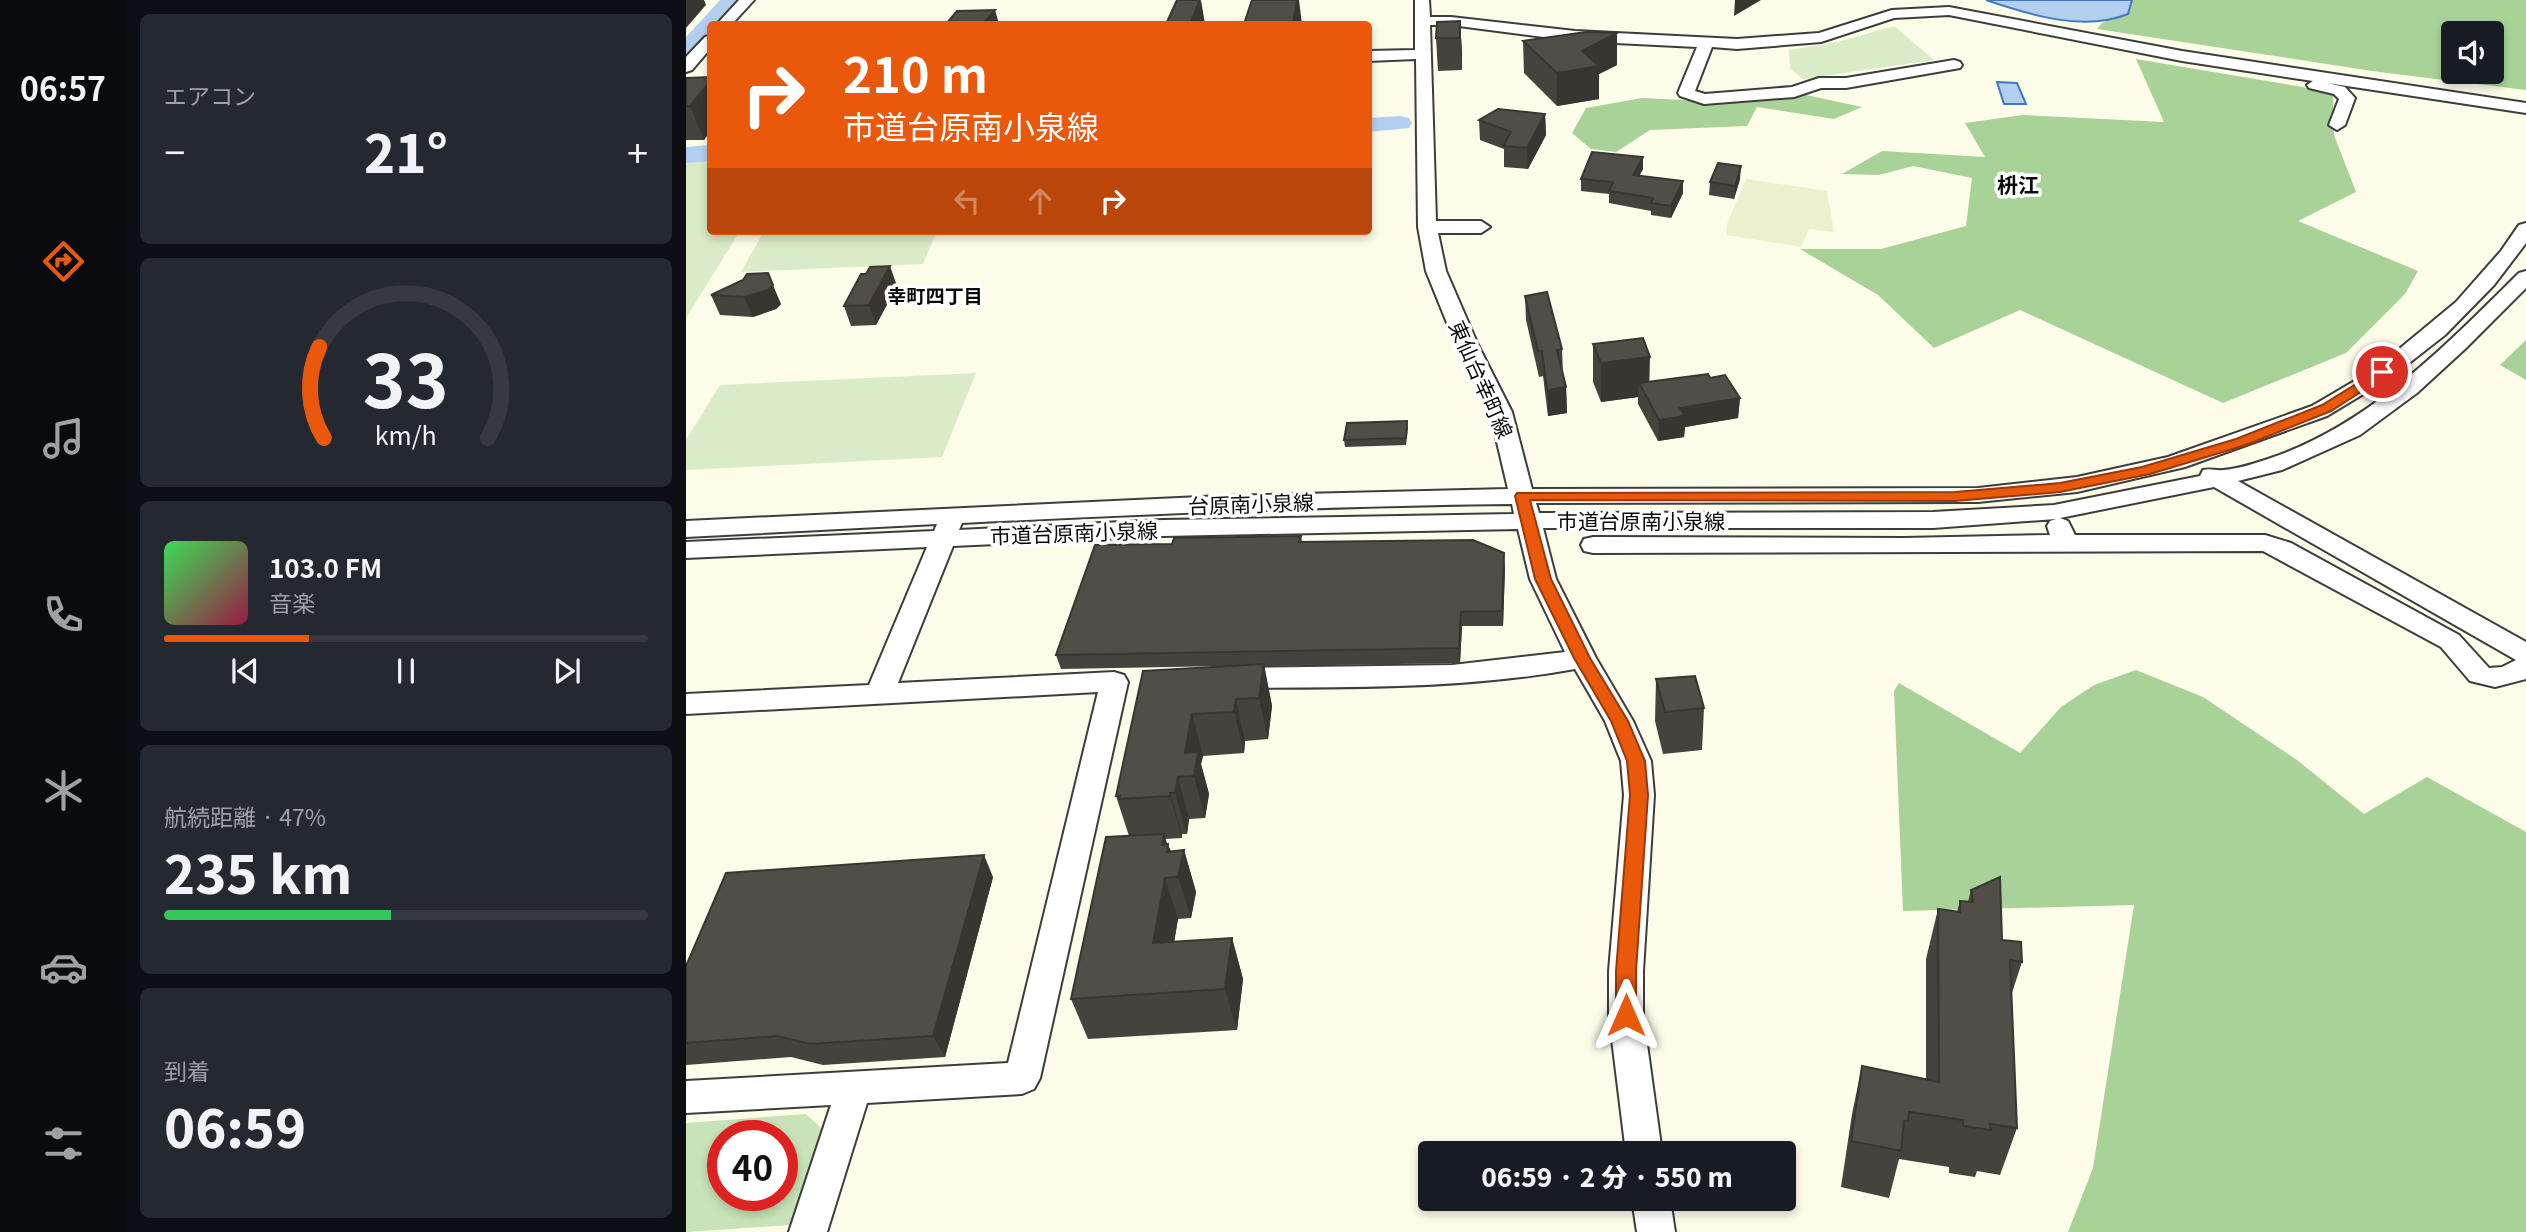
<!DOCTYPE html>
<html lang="ja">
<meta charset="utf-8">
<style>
body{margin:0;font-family:Georgia,"Noto Sans JP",serif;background:#242831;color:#f1f3f6;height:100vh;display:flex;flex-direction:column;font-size:26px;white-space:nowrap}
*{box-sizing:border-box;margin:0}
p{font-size:23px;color:#9ea1a6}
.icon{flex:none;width:38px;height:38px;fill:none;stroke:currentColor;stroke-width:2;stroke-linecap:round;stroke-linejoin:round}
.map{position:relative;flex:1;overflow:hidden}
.side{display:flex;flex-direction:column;gap:14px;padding:14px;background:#0d0f14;width:560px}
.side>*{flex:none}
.banner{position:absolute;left:21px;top:21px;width:665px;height:214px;border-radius:7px;box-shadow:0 4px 10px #0003;background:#ea580c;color:#fff;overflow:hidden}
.buttons{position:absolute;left:1755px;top:21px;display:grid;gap:14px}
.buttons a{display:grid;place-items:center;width:63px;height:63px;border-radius:7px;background:#171b24;box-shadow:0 4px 10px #0003;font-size:35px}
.speed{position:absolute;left:21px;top:1120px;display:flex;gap:14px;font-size:35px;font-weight:700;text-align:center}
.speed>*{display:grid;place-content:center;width:91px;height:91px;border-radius:50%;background:#171b24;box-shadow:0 4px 10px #0003;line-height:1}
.speed .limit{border:10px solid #d22;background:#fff;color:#111}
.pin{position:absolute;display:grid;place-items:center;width:60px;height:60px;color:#fff;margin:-30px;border:4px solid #fff;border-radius:50%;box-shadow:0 2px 7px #0007}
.me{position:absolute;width:77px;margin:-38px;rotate:0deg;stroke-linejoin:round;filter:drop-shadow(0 0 5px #0008)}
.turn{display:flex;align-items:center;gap:24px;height:147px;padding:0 21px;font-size:32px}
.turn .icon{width:91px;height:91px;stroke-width:2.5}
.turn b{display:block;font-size:49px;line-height:60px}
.lanes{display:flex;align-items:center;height:66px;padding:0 21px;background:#0003;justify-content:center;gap:35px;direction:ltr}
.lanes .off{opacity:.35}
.big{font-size:52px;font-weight:800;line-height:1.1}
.side .card{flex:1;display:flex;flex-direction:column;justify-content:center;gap:10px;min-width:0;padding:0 24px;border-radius:10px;background:#242831}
.side .dial{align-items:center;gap:0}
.dial svg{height:182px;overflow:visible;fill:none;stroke:#363941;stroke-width:7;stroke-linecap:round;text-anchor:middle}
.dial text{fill:#f1f3f6;stroke:none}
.song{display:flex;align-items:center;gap:21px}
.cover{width:84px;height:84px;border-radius:10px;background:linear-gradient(135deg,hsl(130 70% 55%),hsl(340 70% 35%))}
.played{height:7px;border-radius:4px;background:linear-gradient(90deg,#ea580c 30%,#363941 30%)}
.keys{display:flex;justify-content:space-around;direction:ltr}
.heat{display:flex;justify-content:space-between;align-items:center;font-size:38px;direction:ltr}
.charge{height:10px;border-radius:5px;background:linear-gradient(90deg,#34c759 47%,#363941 0)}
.trip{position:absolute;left:732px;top:1141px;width:378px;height:70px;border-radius:7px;background:#171b24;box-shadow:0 4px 10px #0003;font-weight:800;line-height:70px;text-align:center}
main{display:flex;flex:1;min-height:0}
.dock{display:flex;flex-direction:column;width:126px;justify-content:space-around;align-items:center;background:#090b0e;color:#9ea1a6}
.dock .icon{width:49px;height:49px}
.dock .on{color:#ea580c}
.dock b{font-size:32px;color:#f1f3f6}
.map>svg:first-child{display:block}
.farmland{fill:#edf0cc}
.green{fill:#c7e3b7;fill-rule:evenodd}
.forest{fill:#a9d298;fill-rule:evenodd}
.pitch{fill:#d9ebc7}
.water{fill:#b3cfef;stroke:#417abe;stroke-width:2}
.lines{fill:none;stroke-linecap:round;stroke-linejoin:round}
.river{fill:#b3cfef;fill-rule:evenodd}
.minor-casing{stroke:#3d3d3d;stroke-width:4}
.minor{fill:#fff;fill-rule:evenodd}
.wall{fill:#46423d}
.shaded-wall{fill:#393632}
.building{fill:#514d47;stroke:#393632;stroke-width:2}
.route{fill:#ea580c;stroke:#983908;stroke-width:2}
.labels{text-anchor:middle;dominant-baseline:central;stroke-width:7;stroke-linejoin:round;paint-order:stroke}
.far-neighbourhood-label{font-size:19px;font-weight:bold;fill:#0a0a0a;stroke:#fff}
.far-quarter-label{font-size:21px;font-weight:bold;fill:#0a0a0a;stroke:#fff}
.street-label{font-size:21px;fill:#0a0a0a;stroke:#fff}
</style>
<main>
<nav class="dock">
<b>06:57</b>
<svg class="icon on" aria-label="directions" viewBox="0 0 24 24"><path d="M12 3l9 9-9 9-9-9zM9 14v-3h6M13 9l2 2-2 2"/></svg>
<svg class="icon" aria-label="music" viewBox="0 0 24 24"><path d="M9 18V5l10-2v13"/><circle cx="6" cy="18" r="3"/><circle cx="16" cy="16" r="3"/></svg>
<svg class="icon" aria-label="phone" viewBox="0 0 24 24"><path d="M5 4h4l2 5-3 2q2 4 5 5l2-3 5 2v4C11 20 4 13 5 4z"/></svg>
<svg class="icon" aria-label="climate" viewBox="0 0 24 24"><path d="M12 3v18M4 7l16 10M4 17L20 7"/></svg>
<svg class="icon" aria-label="car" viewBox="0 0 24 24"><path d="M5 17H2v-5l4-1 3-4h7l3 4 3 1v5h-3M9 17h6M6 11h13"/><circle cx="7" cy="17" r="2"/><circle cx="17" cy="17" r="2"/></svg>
<svg class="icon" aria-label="filters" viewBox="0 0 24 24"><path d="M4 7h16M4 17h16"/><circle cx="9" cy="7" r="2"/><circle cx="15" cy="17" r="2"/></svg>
</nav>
<section class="side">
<div class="card"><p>エアコン</p>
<div class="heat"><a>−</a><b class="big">21°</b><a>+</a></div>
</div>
<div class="card dial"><svg viewBox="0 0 100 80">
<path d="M14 69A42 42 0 1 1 86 69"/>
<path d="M14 69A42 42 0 0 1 12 29" stroke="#ea580c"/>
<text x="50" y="56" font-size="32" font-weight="700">33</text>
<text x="50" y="72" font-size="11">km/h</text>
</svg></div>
<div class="card">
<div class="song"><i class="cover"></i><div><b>103.0 FM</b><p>音楽</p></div></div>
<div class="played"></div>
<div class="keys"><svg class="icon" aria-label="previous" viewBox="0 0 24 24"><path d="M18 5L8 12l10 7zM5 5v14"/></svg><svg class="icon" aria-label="pause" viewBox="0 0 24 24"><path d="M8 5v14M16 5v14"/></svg><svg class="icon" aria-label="next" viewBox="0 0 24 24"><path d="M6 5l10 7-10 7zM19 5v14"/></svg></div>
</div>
<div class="card"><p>航続距離 · 47%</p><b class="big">235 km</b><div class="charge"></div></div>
<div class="card"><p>到着</p><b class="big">06:59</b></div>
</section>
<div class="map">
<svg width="1840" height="1232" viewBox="0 0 1840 1232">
<rect width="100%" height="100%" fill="#fdfce9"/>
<polygon class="farmland" points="1060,179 1141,191 1148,232 1123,229 1115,247 1040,235 1041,224"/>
<path class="green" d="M120 1114 136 1129 104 1225 0 1232V1123ZM37 1136H96V1195H37Z"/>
<g class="forest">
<path d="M1446 0H1840V90L1693 72 1411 29 1416 23 1442 14ZM1768 33H1806V72H1768Z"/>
<polygon points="1450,59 1647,92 1648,135 1670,192 1612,221 1732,271 1719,294 1660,353 1537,403 1334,310 1248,348 1192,295 1114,249 1195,249 1280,226 1286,178 1227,166 1193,175 1156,174 1196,151 1299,157 1279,123 1337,115 1478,122"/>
<polygon points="1120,95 1176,107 1148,119 1071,107 1061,126 964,130 930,152 905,149 886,133 900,108 956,98 1017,101"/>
<polygon points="1840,340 1840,380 1814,365"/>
<polygon points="1450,670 1517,697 1611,760 1678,814 1741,777 1840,832 1840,1232 1382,1232 1407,1168 1448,905 1217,911 1208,691 1213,683 1334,753 1375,707 1408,685"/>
</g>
<g class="pitch">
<polygon points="1208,26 1248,60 1117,79 1104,68 1103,50 1152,42"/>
<polygon points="24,158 24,231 54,231 0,318 0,159"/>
<polygon points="78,231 251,231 237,264 55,272"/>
<polygon points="290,373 256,457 0,470 0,440 34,385"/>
</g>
<g class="water">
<path d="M1300 0H1446L1442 14C1398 32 1344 15 1300 0Z"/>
<polygon points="1311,82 1331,83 1340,104 1318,104"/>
</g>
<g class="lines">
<g class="river">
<polygon points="34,0 57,0 35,24 24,24 24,37 8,55 0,57 0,37"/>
<polygon points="714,116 723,118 726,123 723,128 682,132 682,118"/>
<polygon points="24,145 24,161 0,163 0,147"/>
</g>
<defs>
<g id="minor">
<polygon points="53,0 68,0 46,24 31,24"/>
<path d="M729 0H743L744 17H765L889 31 1051 39 1133 33 1206 10 1263 7 1496 51 1840 103V113L1641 83 1659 87 1669 98 1659 125 1651 130 1643 125 1653 99 1648 94 1623 88 1621 85 1627 81 1496 61 1263 15 1208 18 1135 42 1051 49 1026 47 1009 91 1019 94 1106 87 1133 78H1160L1268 60 1274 62 1276 65 1274 68 1160 88H1135L1108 97 1018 104 994 96 992 93 1011 47 889 41 765 25H744L750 221H795L804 227 795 233H752L760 271 792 345 826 412 846 489 1292 488 1391 477 1482 457 1626 406 1689 369 1770 302 1815 251 1833 225 1840 223V243L1808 285 1759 335 1704 378 1641 416 1499 467 1391 492 1292 502 850 503 853 513 1247 512 1368 505 1514 476 1517 470C1525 468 1530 471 1537 470 1551 469 1567 464 1579 460 1682 427 1758 347 1833 273L1840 271V288L1780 348 1731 393 1674 435 1596 470 1552 481 1840 642V679L1809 687 1784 681 1755 647 1577 551 907 553 898 551 895 545 898 539 907 537 1218 538 1364 535 1361 526 1364 521 1370 519 1247 528H857L870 579 910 658 947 721 965 761 968 795 957 971V1015L976 1153H940L923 1015V971L938 795 935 761 919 721 889 669C775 690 660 687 545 688L535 685 531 678 535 671 545 668 766 665 879 652 844 579 832 529 477 536 267 546 212 683 428 672 438 675 442 682 354 1078 348 1089 336 1094 181 1103 141 1232H103L145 1105 0 1113V1081L322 1063 412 692 0 714V694L183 685 241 547 0 558V542L248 531 251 524 0 537V521L536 496 822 489 804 412 770 345 740 271 732 227 730 59 682 61V51L729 50ZM1528 487 1830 660 1816 667 1803 668 1773 635 1605 543 1579 535H1389L1382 521 1374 518ZM826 504 828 514 477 520 273 530 276 523C459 514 643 506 826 504Z"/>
<polygon points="24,35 24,49 6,70 0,72 0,57 19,37"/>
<polygon points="946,1199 984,1199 989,1232 951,1232"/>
</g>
</defs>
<use href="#minor" class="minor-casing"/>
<use href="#minor" class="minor"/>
</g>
<g class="wall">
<polygon points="774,21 776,53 776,70 752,71 750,38"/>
<polygon points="931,33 931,65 913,74 913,99 871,106 838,73 837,41"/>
<polygon points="24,77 24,131 18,140 0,140 0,78"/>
<polygon points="859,114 860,135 842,169 818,167 818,149 794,140 793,120"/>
<polygon points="957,169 953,176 997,181 997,193 985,218 965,215 965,211 923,203 923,194 895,191 895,179"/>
<polygon points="1054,179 1048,199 1023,195 1024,182"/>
<polygon points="180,274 211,286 190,325 165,326 158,306"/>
<polygon points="57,280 95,304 90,309 67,317 34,315 25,295"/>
<polygon points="839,296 876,349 877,373 880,387 881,413 862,416 857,376 853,377 840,320"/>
<polygon points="907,344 963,382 1024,378 1054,398 1052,418 999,427 998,437 972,441 952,404 952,397 915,402 907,382"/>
<polygon points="721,421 722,428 720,445 659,447 658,440"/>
<polygon points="615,536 616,542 819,568 817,626 776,626 774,663 578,666 586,706 582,739 559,741 558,753 517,756 515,764 523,794 519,818 503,819 501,834 496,834 496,838 479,839 485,851 498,850 510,892 505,918 492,919 488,942 546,938 557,979 551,1030 402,1039 385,999 443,836 430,796 537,666 375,669 370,655 486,544"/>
<polygon points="970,679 1018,708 1016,750 977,754 969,721"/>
<polygon points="307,877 259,1057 137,1065 105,1057 0,1065 0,966"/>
<polygon points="1285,890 1316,940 1336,962 1325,996 1331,1128 1314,1175 1291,1171 1289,1177 1263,1173 1263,1167 1213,1159 1203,1198 1155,1187 1166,1114 1176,1066 1240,1080 1240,959 1252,909 1271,912 1274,901 1282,902"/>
</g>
<g class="shaded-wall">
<polygon points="0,0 18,0 20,5 0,28"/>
<polygon points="515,0 519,24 504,24"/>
<polygon points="611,0 613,0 616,24 607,24"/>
<polygon points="1049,0 1075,0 1048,16"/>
<polygon points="309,10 313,24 297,24"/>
<polygon points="774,21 776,53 776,70 774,38"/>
<polygon points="931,33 931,65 913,74 913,99 871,106 871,73 896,51"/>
<polygon points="24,81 24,131 18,140 4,106"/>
<polygon points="859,114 860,135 842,169 841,148"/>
<polygon points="957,157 957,169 947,187 947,175"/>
<polygon points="1055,166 1054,179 1048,199 1049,186"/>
<polygon points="997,181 997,193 985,218 985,206"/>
<polygon points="204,266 211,286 190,325 183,305"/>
<polygon points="87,285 95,304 90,309 67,317 58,297"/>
<polygon points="964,357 963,396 953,383 952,397 915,402 915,363"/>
<polygon points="880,387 881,413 862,416 861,390"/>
<polygon points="1054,398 1052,418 999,427 998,437 972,441 973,420 994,408"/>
<polygon points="818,553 819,568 817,626 816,611"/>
<polygon points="775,612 776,626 774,663 773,648"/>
<polygon points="578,664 586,706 582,739 573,698"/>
<polygon points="550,699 559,741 558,753 548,712"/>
<polygon points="506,714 517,756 515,764 523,794 519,818 508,776 499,753"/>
<polygon points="492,777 503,819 501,834 489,793"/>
<polygon points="484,793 496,834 496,838 484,796"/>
<polygon points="478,834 482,847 482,844 492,877 476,845"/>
<polygon points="498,850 510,892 505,918 492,877"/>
<polygon points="298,855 307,877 259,1057 247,1036"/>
<polygon points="479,878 492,919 481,984 467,943"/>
<polygon points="546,938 557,979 551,1030 539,989"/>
</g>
<g class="building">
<polygon points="491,0 514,0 504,24 480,24"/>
<polygon points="566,0 611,0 607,24 558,24"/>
<polygon points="309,10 297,24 260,24 271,11"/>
<polygon points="774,21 774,38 750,38 751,22"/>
<polygon points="900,32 931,33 896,51 913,66 871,73 837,41"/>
<polygon points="24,77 24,81 4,106 0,106 0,78"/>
<polygon points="812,109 859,114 841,148 817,146 825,132 793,120"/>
<polygon points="906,152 957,157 947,175 997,181 985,206 965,203 967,198 923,191 927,182 895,179"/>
<polygon points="1032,163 1055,166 1049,186 1024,182"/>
<polygon points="204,266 183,305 158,306 175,274 180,274 184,267"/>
<polygon points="82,273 87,285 82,290 58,297 25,295 57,280 61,274"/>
<polygon points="861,292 876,349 871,350 880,387 861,390 856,351 852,351 839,296"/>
<polygon points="957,338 964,357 915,363 907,344"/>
<polygon points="1022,374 1024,378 1039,375 1054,398 994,408 999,416 973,420 953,383"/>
<polygon points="721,421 720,438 658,440 661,423"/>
<polygon points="615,536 613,542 787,540 818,553 816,611 775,612 773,648 370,655 409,545 486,544 488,538"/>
<polygon points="578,664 573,698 550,699 548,712 506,714 499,753 512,752 508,776 492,777 489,793 484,793 484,796 433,799 434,796 430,796 457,671"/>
<polygon points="1009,676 1018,708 979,712 970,679"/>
<polygon points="478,834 476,845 482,844 481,852 498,850 492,877 479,878 467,943 546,938 539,989 385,999 420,837"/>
<polygon points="298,855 247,1036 124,1044 91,1036 0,1043 0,966 40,873"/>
<polygon points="1314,877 1316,940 1335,942 1336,962 1324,960 1331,1128 1304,1124 1305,1130 1277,1126 1277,1120 1223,1112 1222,1121 1218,1121 1215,1151 1165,1141 1176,1066 1253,1082 1252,909 1274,912 1274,901 1287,902 1285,890"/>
</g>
<polygon class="route" points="1696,368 1701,369 1701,375 1645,411 1560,445 1464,474 1374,492 1269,501 844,500 865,579 904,658 942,721 959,761 962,795 950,971 950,1015 947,1021 940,1024 933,1021 930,1015 930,971 944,795 941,761 925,721 888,658 849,579 829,496 831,493 1269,492 1374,483 1456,467 1550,439 1636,405"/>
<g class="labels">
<g class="far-neighbourhood-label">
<text x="249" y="294">幸町四丁目</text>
</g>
<g class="far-quarter-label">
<text x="1332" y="184">枡江</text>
</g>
<g class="street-label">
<text transform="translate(796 379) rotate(66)">東仙台幸町線</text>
<text transform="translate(565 503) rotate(-2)">台原南小泉線</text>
<text x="955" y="520">市道台原南小泉線</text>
<text transform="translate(388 532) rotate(-2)">市道台原南小泉線</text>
</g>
</g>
</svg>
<div class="buttons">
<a><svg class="icon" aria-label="sound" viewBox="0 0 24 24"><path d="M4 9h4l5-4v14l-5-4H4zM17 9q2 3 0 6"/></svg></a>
</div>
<div class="speed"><div class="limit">40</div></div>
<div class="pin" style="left:1696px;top:372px;background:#d93025"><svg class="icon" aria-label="arrive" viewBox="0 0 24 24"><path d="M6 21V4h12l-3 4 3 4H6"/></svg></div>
<svg class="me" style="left:940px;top:1015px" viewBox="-20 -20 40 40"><path d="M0-17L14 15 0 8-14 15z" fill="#ea580c" stroke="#fff" stroke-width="4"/></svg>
<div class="trip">06:59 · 2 分 · 550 m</div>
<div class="banner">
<div class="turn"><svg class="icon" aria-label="right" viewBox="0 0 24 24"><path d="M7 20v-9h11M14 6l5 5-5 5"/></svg><div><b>210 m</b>市道台原南小泉線</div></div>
<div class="lanes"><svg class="icon off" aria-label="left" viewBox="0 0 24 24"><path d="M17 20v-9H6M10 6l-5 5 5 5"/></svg><svg class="icon off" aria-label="ahead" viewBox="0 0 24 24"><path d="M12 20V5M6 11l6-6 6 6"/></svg><svg class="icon" aria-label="right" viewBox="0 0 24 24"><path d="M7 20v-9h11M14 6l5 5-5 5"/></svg></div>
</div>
</div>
</main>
